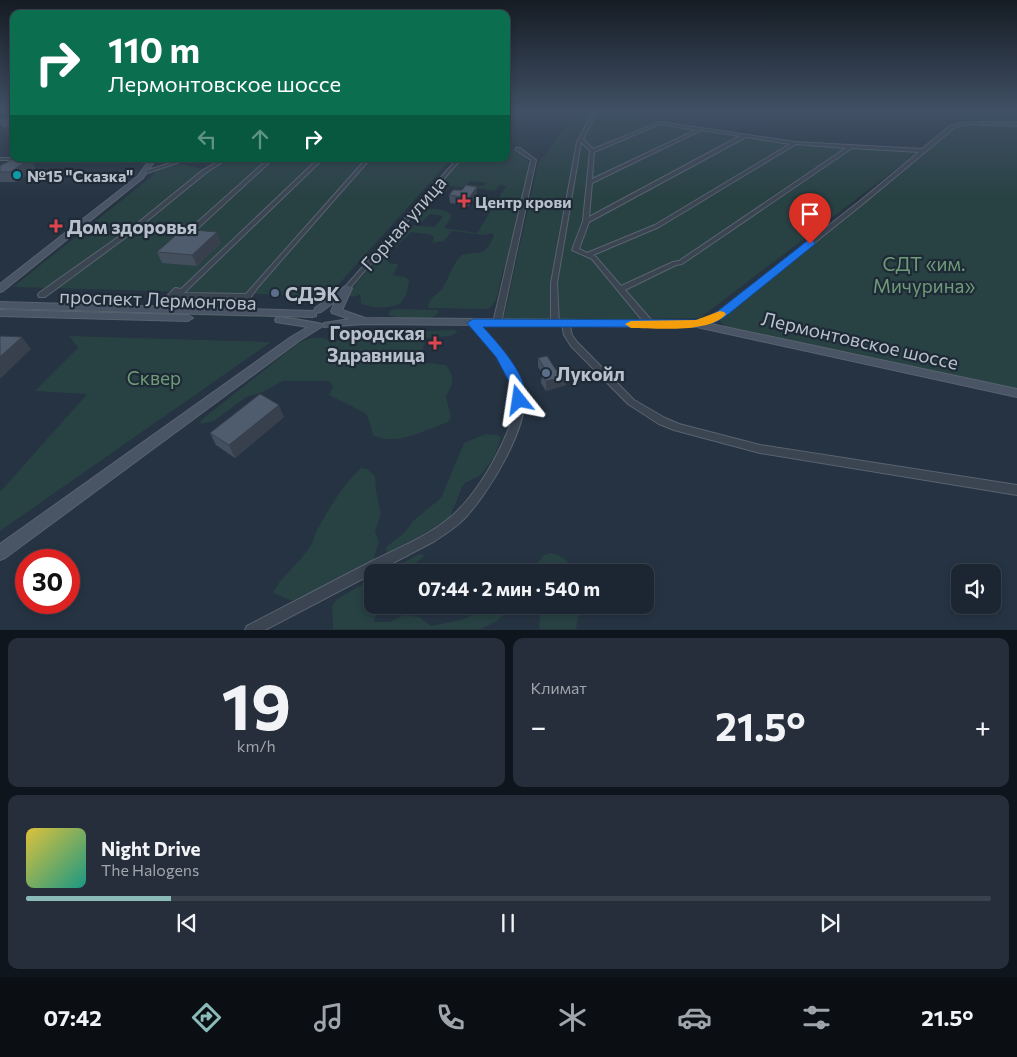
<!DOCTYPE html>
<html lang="ru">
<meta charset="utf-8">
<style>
body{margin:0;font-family:Commissioner,sans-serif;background:#252e3a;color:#f1f3f6;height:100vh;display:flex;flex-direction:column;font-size:19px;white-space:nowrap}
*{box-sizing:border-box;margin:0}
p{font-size:16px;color:#a0a5ac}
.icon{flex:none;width:28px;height:28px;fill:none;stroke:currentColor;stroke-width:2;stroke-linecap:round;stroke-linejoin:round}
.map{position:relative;height:630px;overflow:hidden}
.details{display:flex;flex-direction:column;gap:8px;padding:8px;background:#0f151c;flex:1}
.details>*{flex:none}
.banner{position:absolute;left:10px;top:10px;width:500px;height:152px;border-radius:10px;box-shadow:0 2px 8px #0003,0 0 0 1px #3a434d;background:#0b6e4f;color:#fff;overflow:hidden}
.fabs{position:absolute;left:951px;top:564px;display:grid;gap:10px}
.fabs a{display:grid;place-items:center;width:50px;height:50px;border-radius:10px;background:#1c2632;box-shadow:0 2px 8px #0003,0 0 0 1px #3a434d;font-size:25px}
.speed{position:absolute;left:15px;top:549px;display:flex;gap:10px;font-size:25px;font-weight:700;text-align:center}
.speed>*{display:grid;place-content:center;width:65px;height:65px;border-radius:50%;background:#1c2632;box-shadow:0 2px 8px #0003,0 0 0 1px #3a434d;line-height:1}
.speed .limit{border:8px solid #d22;background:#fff;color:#111}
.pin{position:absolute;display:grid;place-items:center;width:42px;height:42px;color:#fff;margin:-51px -21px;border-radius:50% 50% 50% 0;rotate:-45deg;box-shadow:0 0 5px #0007}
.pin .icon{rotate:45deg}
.me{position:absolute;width:55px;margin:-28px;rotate:345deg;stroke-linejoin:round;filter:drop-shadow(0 0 4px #0008)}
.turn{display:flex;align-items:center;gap:18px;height:105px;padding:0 15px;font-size:22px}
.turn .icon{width:65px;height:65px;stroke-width:2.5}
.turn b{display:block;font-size:35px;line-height:42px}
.lanes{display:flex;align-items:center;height:48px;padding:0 15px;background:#0003;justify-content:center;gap:25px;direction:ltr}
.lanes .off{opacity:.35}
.big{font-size:38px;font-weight:700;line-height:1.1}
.details .widget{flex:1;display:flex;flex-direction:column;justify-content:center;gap:8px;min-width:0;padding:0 18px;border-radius:10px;background:#252e3a}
.details .dial{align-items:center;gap:0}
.dial b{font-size:65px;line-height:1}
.song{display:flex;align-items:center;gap:15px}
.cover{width:60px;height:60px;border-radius:8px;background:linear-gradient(135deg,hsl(50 70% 55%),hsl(170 70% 35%))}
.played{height:5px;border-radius:2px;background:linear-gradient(90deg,#8bbbb9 15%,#3a434d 15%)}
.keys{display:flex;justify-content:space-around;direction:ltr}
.heat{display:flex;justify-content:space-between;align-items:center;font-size:28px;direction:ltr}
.details .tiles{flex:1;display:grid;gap:8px;grid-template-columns:1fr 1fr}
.widget:last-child{grid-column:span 2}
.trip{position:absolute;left:364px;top:564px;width:290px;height:50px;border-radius:10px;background:#1c2632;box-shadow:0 2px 8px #0003,0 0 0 1px #3a434d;font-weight:700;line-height:50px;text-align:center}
.tabs{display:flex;height:80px;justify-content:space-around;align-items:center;background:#0b0f14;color:#a0a5ac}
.tabs .icon{width:35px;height:35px}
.tabs .active{color:#8bbbb9}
.tabs b{font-size:22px;color:#f1f3f6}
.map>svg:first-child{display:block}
.green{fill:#284143}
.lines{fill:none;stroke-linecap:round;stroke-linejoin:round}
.street-casing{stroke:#59636f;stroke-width:2}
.secondary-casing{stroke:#59636f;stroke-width:2}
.street{fill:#3b4552;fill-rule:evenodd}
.secondary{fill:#495465;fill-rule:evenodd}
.wall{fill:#444f5e}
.shaded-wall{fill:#37404c}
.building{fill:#4f5c6d;stroke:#37404c}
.route{fill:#1a73e8;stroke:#114b97}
.slow{fill:#f59e0b}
.culture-dot{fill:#0f9aa8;stroke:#1f2a37;stroke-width:2}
.health-dot{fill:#e0444e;stroke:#1f2a37;stroke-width:2}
.service-dot{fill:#5c6f8a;stroke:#1f2a37;stroke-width:2}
.labels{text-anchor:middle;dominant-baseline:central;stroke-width:4.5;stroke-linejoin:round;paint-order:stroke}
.far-poi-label{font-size:16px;font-weight:bold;fill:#b8c0cc;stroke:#1f2a37;text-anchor:start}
.street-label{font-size:19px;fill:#b8c0cc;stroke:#1f2a37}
.poi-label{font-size:19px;font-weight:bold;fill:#b8c0cc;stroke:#1f2a37;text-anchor:start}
.park-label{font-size:19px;fill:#6f9c78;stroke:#1f2a37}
</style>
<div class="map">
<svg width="1017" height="630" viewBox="0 0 1017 630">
<rect width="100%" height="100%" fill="#263342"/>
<g class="green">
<polygon points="578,110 603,110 655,120 794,141 922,149 700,318 503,321 538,163"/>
<path d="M952 110H1017V123C992 122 974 123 952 110Z"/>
<polygon points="971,124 1017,126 1017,390 725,326 719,320 847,218 954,128"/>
<path d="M506 142 518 152 526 155 527 161 530 163C529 178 516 197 526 211 524 218 522 228 518 234 513 242 508 239 510 251L516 254V257L503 271 496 300 490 308 485 309 429 308 428 305C433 293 439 295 443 287 450 276 452 264 462 255 481 250 485 258 494 235L492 233 485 235 452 231 444 241 432 243 434 237 432 235 411 232 396 247 387 246 407 225 435 227 443 216 430 214 422 222 414 221 416 214C426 208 441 207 451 214V218L444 228 477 233 506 186 500 185 495 191 468 187 474 185 484 186 486 183 471 181 462 188 451 186 442 182 461 159H506Z"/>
<polygon points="226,159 451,159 340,283 323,296 13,287 152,176 158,168 183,164 208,171"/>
<path d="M379 256 386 257 389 263 397 264 398 266 393 275 405 277 409 280 407 293 400 304C388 309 374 308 361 304L360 294 353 297 347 295Z"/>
<path d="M395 309 437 310 439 312C430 324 401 319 388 315L391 310Z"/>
<polygon points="97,311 295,316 294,318 96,313"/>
<path d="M454 330 458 332 450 336 426 338 421 355V362L446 365C455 378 454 383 446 396L451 418 448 422C425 430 396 447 373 435L368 417 365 413 329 395 333 387 330 381H283L263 392 246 397 214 421 201 424 200 421 297 344C309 338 316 335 330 340L396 342 407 341 420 331Z"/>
<polygon points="69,336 271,342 0,531 0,492 87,394 35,391 78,348"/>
<polygon points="486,434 497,435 501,438 494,457 481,475 465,483 462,487 450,517 395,552 388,553 385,548 404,533 413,521 441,498 464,443"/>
<path d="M361 468 367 469 375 476 376 491 381 514 375 531 379 542 373 561C357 570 307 602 291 600 285 599 278 595 273 592 283 575 299 563 310 547 313 542 314 537 316 532 326 513 345 481 361 468Z"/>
<path d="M550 553C562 555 570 562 576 572H531L543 556Z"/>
<polygon points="419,554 425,555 407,572 385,572"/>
<polygon points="372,579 372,605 378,605 374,622 390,622 404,615 419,617 431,626 465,619 488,605 513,605 497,621 481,629 333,629 332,606 337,599"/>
<polygon points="552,605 580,605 576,629 539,629 540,614"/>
</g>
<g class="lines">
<defs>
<g id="street">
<path d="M594 110H598L583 139 593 149 660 122 795 142 922 149 950 126 960 123 980 122 982 123 980 124 961 125 954 128 864 203 725 315 715 321 697 326H694L693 324 694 322 709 317 719 311 860 201 919 152 852 148 682 264 676 265 625 290 653 322 654 324 653 326H647L592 259 572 250 583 221 590 151 581 142 557 283 559 324 555 326 551 324V283L577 142ZM660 124 696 130 592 179 594 152ZM701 130 740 136 589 217 592 183ZM746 137 790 144 655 225 587 253 579 249 589 222ZM796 144 846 148 679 261 673 262 621 286 596 257 593 255 659 227Z"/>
<polygon points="516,148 520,148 536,160 501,323 497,325 493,323 531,160 516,150"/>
<polygon points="0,158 14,158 14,159 53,159 51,160 0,160"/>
<polygon points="183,159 189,159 147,173 142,172"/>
<polygon points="222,159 227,159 207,172 142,225 192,227 268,159 273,159 196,230 137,229 45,297 39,297 38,295 39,293 134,226 203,170"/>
<polygon points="318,159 323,159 184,293 246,294 366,159 370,159 258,287 239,314 233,314 232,312 243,298 175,298 161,312 155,312 154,310 155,308 175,288 181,289"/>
<polygon points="457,159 461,159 349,289 345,289 343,288 345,287"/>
<path d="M470 321H476C493 340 514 360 523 386 534 421 488 494 464 519 455 528 444 535 433 542L265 630H245L247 626C289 604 332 582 374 560 401 547 430 535 453 515 473 497 491 468 502 444 510 427 518 408 515 389 511 366 486 342 470 325L469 323Z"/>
<polygon points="563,322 569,322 572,335 577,342 634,400 665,418 679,424 760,445 1017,485 1017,495 760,453 674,430 659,424 628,404 571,346 564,335 562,324"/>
</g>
<g id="secondary">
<polygon points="978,122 1017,122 1017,126 980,125 977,123"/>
<polygon points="150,159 156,159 143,178 3,291 0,292 0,284 138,176"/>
<polygon points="347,285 352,288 342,310 365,318 697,321 1017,389 1017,397 697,327 364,324 324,327 323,325 324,323 350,319 332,313 331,311 336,301 321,312 316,313 316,316 312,317 0,308 0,302 314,311 315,308"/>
<polygon points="0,310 188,315 193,318 188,321 0,316"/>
<path d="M280 317C294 319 309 321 322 324L323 326 299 341 5 558 0 560V544L291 337 308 327 276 322 275 320 276 318Z"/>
</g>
</defs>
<use href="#street" class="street-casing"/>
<use href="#secondary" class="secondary-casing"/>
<use href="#street" class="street"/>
<use href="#secondary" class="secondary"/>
</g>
<g class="wall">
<polygon points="30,159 36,169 16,182 0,182 0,166"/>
<polygon points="449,195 477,195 469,206 450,203"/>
<polygon points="221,243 197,266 162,263 157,252"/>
<polygon points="538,358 556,370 567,376 566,385 546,391 541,383 542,373 538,367"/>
<polygon points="284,417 235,458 216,445 210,433"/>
</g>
<g class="shaded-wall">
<polygon points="14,126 14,136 8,137 3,128"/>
<polygon points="30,159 36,169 16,182 10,172"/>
<polygon points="477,187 477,195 469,206 469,198"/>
<polygon points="217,232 221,243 197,266 192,255"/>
<polygon points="22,337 31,349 0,379 0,357"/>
<polygon points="567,376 566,385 546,391 546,381"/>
<polygon points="279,405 284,417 235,458 229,445"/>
</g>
<g class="building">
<polygon points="14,116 14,126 3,128 0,123 0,119"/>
<polygon points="13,159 30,159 10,172 0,172 0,166"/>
<polygon points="466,185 477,187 469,198 449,195 453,190 462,190"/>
<polygon points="183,229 217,232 192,255 157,252"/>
<polygon points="0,336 22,337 0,357"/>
<polygon points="547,356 556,370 562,369 567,376 546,381 542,373 547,372 538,358"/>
<polygon points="260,394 279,405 229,445 210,433"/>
</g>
<linearGradient id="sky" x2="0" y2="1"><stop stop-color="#151c24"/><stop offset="0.56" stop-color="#415065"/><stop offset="1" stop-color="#415065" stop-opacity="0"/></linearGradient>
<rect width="1017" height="198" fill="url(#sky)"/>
<path class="route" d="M807 241H814L815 244 726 316 716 322 697 327H483C496 341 535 383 523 403H514L512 400 513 389 496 357 467 323 473 319 696 320 708 317 718 311Z"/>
<path class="slow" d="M720 311 724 312 726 314C710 334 654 328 631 328L625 324 631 321 696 320Z"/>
<circle class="culture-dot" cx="17" cy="175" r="5"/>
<g class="health-dot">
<path d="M461.5 193.5h5v5h5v5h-5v5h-5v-5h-5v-5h5z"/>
<path d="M53.5 218.5h5v5h5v5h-5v5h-5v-5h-5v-5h5z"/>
<path d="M432.5 335.5h5v5h5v5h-5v5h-5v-5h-5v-5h5z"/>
</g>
<g class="service-dot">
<circle cx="275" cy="293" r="5"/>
<circle cx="546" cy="373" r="5"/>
</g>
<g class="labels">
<g class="far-poi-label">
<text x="27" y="175">№15 "Сказка"</text>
<text x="475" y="201">Центр крови</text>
</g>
<g class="street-label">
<text transform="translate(403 223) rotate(-49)">Горная улица</text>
<text transform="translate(158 299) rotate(2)">проспект Лермонтова</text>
<text transform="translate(860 340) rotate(13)">Лермонтовское шоссе</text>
</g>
<g class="poi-label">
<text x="67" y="226">Дом здоровья</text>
<text x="285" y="293">СДЭК</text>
<text x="425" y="332" text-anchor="end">Городская<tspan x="425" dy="22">Здравница</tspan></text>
<text x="556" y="373">Лукойл</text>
</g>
<g class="park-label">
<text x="924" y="263">СДТ «им.<tspan x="924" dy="22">Мичурина»</tspan></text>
<text x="154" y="377">Сквер</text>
</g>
</g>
</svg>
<div class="fabs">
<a><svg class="icon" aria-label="sound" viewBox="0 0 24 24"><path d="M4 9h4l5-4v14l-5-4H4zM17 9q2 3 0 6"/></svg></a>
</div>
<div class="speed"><div class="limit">30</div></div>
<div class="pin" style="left:810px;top:244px;background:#d93025"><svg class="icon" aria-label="arrive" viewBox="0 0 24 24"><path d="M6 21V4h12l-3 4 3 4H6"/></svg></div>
<svg class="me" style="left:519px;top:400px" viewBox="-20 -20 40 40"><path d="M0-17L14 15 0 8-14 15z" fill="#1a73e8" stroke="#fff" stroke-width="4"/></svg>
<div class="trip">07:44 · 2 мин · 540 m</div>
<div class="banner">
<div class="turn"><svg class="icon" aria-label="right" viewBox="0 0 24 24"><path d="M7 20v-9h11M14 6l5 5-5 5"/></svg><div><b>110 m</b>Лермонтовское шоссе</div></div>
<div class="lanes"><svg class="icon off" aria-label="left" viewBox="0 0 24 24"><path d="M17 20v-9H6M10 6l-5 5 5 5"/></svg><svg class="icon off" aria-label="ahead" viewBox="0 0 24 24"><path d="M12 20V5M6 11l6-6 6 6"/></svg><svg class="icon" aria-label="right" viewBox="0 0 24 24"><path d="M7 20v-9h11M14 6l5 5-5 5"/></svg></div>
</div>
</div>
<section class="details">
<div class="tiles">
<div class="widget dial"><b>19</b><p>km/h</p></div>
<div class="widget"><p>Климат</p>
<div class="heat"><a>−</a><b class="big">21.5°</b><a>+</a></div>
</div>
<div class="widget">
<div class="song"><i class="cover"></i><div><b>Night Drive</b><p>The Halogens</p></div></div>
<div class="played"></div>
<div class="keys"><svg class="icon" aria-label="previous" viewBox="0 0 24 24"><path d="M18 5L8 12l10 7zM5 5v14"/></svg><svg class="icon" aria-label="pause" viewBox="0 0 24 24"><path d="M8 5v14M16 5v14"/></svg><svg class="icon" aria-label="next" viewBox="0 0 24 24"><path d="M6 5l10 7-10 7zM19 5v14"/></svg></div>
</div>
</div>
</section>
<nav class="tabs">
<b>07:42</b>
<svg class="icon active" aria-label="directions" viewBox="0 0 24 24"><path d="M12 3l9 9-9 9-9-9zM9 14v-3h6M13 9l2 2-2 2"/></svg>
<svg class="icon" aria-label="music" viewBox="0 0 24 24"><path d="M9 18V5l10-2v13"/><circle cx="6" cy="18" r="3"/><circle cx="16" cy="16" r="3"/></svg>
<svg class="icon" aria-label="phone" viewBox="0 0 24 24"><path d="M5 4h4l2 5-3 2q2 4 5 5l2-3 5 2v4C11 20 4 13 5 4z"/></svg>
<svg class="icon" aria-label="climate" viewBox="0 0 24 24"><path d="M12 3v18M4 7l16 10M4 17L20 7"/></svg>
<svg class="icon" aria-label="car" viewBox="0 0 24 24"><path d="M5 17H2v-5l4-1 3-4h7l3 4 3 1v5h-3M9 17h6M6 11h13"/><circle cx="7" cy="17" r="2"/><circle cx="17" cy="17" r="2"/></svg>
<svg class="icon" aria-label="filters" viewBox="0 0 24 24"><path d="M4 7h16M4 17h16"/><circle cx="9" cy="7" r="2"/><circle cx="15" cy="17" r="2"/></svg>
<b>21.5°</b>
</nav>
